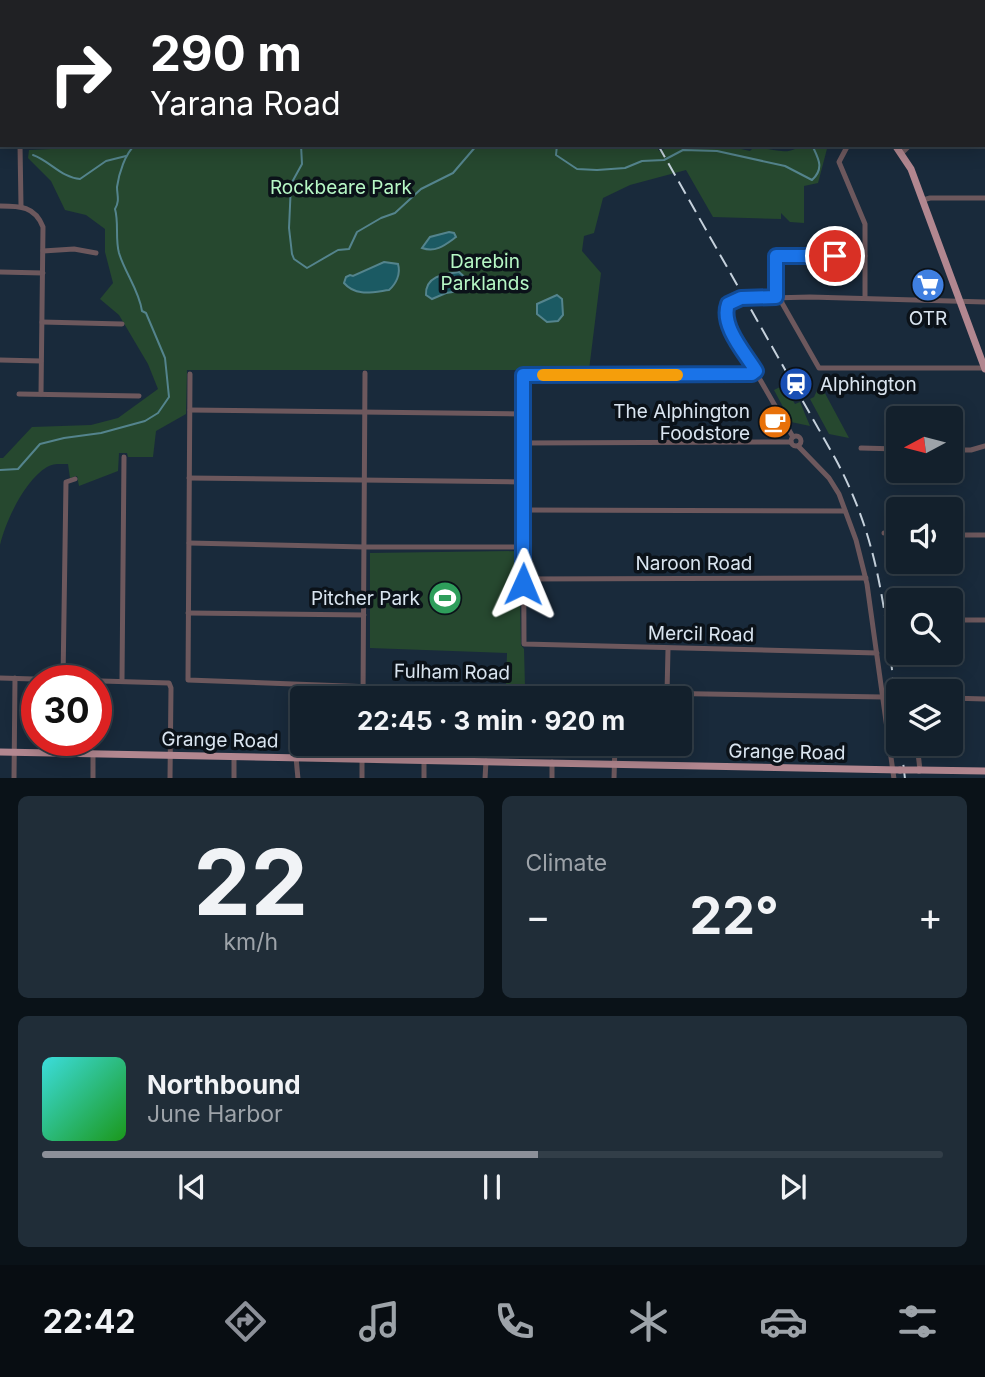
<!DOCTYPE html>
<meta charset="utf-8">
<style>
body{margin:0;font-family:Inter,sans-serif;background:#202d38;color:#f1f3f6;height:100vh;display:flex;flex-direction:column;font-size:26px;white-space:nowrap}
*{box-sizing:border-box;margin:0}
p{font-size:23px;color:#9da3a9}
.icon{flex:none;width:38px;height:38px;fill:none;stroke:currentColor;stroke-width:2;stroke-linecap:round;stroke-linejoin:round}
.map{position:relative;height:778px;overflow:hidden}
.panel{display:flex;flex-direction:column;gap:18px;padding:18px;background:#0a1218;flex:1}
.panel>*{flex:none}
.banner{position:absolute;left:0px;top:0px;width:985px;height:147px;box-shadow:0 4px 18px #0003,0 0 0 2px #323e48;background:#202124;color:#fff;overflow:hidden}
.needle{width:46px;rotate:263deg}
.tools{position:absolute;left:886px;top:406px;display:grid;gap:14px}
.tools a{display:grid;place-items:center;width:77px;height:77px;border-radius:7px;background:#13202c;box-shadow:0 4px 18px #0003,0 0 0 2px #323e48;font-size:35px}
.speed{position:absolute;left:21px;top:665px;display:flex;gap:14px;font-size:35px;font-weight:700;text-align:center}
.speed>*{display:grid;place-content:center;width:91px;height:91px;border-radius:50%;background:#13202c;box-shadow:0 4px 18px #0003,0 0 0 2px #323e48;line-height:1}
.speed .limit{border:10px solid #d22;background:#fff;color:#111}
.pin{position:absolute;display:grid;place-items:center;width:60px;height:60px;color:#fff;margin:-30px;border:4px solid #fff;border-radius:50%;box-shadow:0 2px 7px #0007}
.me{position:absolute;width:77px;margin:-38px;rotate:1deg;stroke-linejoin:round;filter:drop-shadow(0 0 5px #0008)}
.turn{display:flex;align-items:center;gap:24px;height:147px;padding:0 35px;font-size:32px}
.turn .icon{width:91px;height:91px;stroke-width:2.5}
.turn b{display:block;font-size:49px;line-height:60px}
.big{font-size:52px;font-weight:700;line-height:1.1}
.panel .widget{flex:1;display:flex;flex-direction:column;justify-content:center;gap:10px;min-width:0;padding:0 24px;border-radius:10px;background:#202d38}
.panel .dial{align-items:center;gap:0}
.dial b{font-size:91px;line-height:1}
.song{display:flex;align-items:center;gap:21px}
.cover{width:84px;height:84px;border-radius:10px;background:linear-gradient(135deg,hsl(180 70% 55%),hsl(120 70% 35%))}
.played{height:7px;border-radius:4px;background:linear-gradient(90deg,#8c9099 55%,#323e48 55%)}
.keys{display:flex;justify-content:space-around;direction:ltr}
.heat{display:flex;justify-content:space-between;align-items:center;font-size:38px;direction:ltr}
.panel .tiles{flex:1;display:grid;gap:18px;grid-template-columns:1fr 1fr}
.widget:last-child{grid-column:span 2}
.trip{position:absolute;left:290px;top:686px;width:402px;height:70px;border-radius:7px;background:#13202c;box-shadow:0 4px 18px #0003,0 0 0 2px #323e48;font-weight:700;line-height:70px;text-align:center}
.tabs{display:flex;height:112px;justify-content:space-around;align-items:center;background:#080d12;color:#9da3a9}
.tabs .icon{width:49px;height:49px}
.tabs .current{color:#8c9099}
.tabs b{font-size:32px;color:#f1f3f6}
.map>svg:first-child{display:block}
.green{fill:#26482f}
.water{fill:#1b5a63;stroke:#54848d;stroke-width:2}
.lines{fill:none;stroke-linecap:round;stroke-linejoin:round}
.stream{stroke:#54848d;stroke-width:2}
.minor{stroke:#6d585d;stroke-width:5}
.major{stroke:#b28790;stroke-width:7}
.rail{stroke:#c5d1dc;stroke-width:2;stroke-dasharray:14 7;stroke-linecap:butt}
.major-bridge{stroke:#b28790;stroke-width:7}
.route-casing{stroke:#114b97;stroke-width:18}
.route{stroke:#1a73e8;stroke-width:12}
.slow{stroke:#f59e0b;stroke-width:12}
.labels{text-anchor:middle;dominant-baseline:central;stroke-width:7;stroke-linejoin:round;paint-order:stroke}
.park-label{font-size:19px;fill:#b6f7c5;stroke:#0b1219}
.poi-label{font-size:19px;fill:#dae5f0;stroke:#0b1219;text-anchor:end}
.street-label{font-size:19px;fill:#dae5f0;stroke:#0b1219}
</style>
<div class="map">
<svg width="985" height="779" viewBox="0 0 985 779">
<rect width="100%" height="100%" fill="#192a3b"/>
<g class="green">
<path d="M94 145H656L659 151C688 141 720 144 750 151L753 148C767 147 783 155 795 149V145H828L818 183 804 186V223L790 222 781 213V219L713 217 686 170 630 185 603 198 594 233 584 236 582 251 601 273 589 370H187L186 414 156 431 153 457H128L127 453H119L118 471 79 486 77 476 70 478 68 464C61 464 53 463 47 467 25 480 6 520 0 545V458H3L32 427 91 425 118 418 158 389 148 364 119 315 100 299 113 283 105 252V229L86 215 65 210 51 181 28 158 29 150 93 147Z"/>
<polygon points="820,384 849,438 829,434 810,399 814,397"/>
<polygon points="784,385 795,404 800,402 810,426 791,422 774,390"/>
<polygon points="519,551 521,645 524,649 525,687 506,686 507,653 370,648 370,553"/>
</g>
<g class="water">
<path d="M449 232 454 233 456 237C445 245 436 253 422 248L430 237Z"/>
<path d="M384 262 398 264C401 274 396 284 389 290 373 292 356 297 344 283L346 277 350 275 353 276Z"/>
<path d="M459 272C466 278 470 281 465 290L446 293 432 299 426 295C425 276 444 274 459 272Z"/>
<polygon points="557,295 562,299 563,315 558,321 547,322 537,314 537,304"/>
</g>
<g class="lines">
<g class="stream">
<polyline points="853,0 853,2"/>
<polyline points="301,145 302,164 291,184 289,228 292,254 294,259 307,268 338,250 349,249 357,232 381,218 395,213 421,189 453,173 477,145"/>
<path d="M557 145 556 155 577 169 597 170 625 168 642 161 664 160 683 150 717 151 785 166 812 180C825 168 818 158 812 145"/>
<path d="M33 155C50 161 62 178 80 179L106 161 126 156"/>
<path d="M0 470 18 469 40 444 64 438 101 433 145 421 158 413 169 397 165 358 146 313 142 311C139 290 125 273 119 253 115 238 119 223 115 209 120 201 117 195 117 187 119 173 125 154 135 145"/>
</g>
<g class="minor">
<polyline points="14,0 14,2"/>
<polyline points="256,0 256,2"/>
<polyline points="340,0 340,2"/>
<polyline points="507,0 510,2"/>
<polyline points="681,0 681,2"/>
<polyline points="85,2 85,0"/>
<polyline points="159,2 159,0"/>
<polyline points="984,92 985,92"/>
<polyline points="20,145 21,206"/>
<polyline points="848,145 839,162 865,224 865,298"/>
<polyline points="902,153 910,145"/>
<polyline points="923,200 930,198 985,198"/>
<path d="M0 206C20 206 35 206 43 227L41 394"/>
<polyline points="43,251 74,249 96,253"/>
<polyline points="0,272 43,273"/>
<polyline points="776,297 776,256 865,256"/>
<polyline points="781,297 782,303 819,368 985,368"/>
<polyline points="42,322 122,324"/>
<polyline points="0,360 41,361"/>
<polyline points="756,371 748,375 523,375 524,644 877,653"/>
<polyline points="190,374 188,680 425,689 883,697"/>
<polyline points="19,394 139,396"/>
<polyline points="190,410 523,414"/>
<circle cx="796" cy="441" r="5"/>
<polyline points="793,437 728,324 726,309 735,299 810,297 985,302"/>
<polyline points="524,443 791,442"/>
<polyline points="798,446 829,478 839,494 856,540 867,584 894,779"/>
<polyline points="861,448 898,449"/>
<polyline points="950,450 971,450 985,446"/>
<polyline points="189,478 523,482"/>
<polyline points="524,510 845,511"/>
<polyline points="884,533 898,533"/>
<polyline points="950,535 985,535"/>
<polyline points="189,543 365,547 524,547"/>
<polyline points="523,579 866,578"/>
<polyline points="188,613 364,615"/>
<polyline points="950,620 985,620"/>
<polyline points="0,678 169,683 171,688 170,779"/>
<polyline points="63,680 66,482 75,479"/>
<polyline points="122,680 124,457"/>
<polyline points="667,693 668,649"/>
<polyline points="363,698 365,373"/>
<polyline points="950,698 985,699"/>
<polyline points="917,744 920,770"/>
<polyline points="296,757 298,779"/>
<polyline points="14,779 15,678"/>
<polyline points="93,779 93,754"/>
<polyline points="234,779 234,756"/>
<polyline points="362,779 362,744"/>
<polyline points="424,779 424,744"/>
<polyline points="485,779 486,761"/>
<polyline points="552,779 552,762"/>
<polyline points="614,779 615,744"/>
</g>
<g class="major">
<polyline points="651,0 653,2"/>
<polyline points="895,145 911,169 985,369"/>
<polyline points="0,752 900,770"/>
<polyline points="919,770 985,771"/>
</g>
<g class="rail">
<polyline points="537,0 540,2"/>
<path d="M658 145 835 458C883 547 886 624 898 721"/>
<polyline points="901,744 905,779"/>
</g>
<polyline class="major-bridge" points="900,770 919,770"/>
</g>
<g class="lines">
<defs>
<path id="route" d="M523 584V375L752 374 756 371C746 354 720 326 728 304L741 298 776 297V256H835"/>
</defs>
<use href="#route" class="route-casing"/>
<use href="#route" class="route"/>
<polyline class="slow" points="543,375 677,375"/>
</g>
<defs>
<symbol id="supermarket-disc" viewBox="-11 -11 22 22"><circle r="9.5" fill="#3f7fe0" stroke="#0b1219"/><path d="M-6-5.5h2.5l.6 2H6L4.5 2H-2.5L-4.4-4H-6ZM-1.5 3.2a1.3 1.3 0 1 0 .1 0ZM3 3.2a1.3 1.3 0 1 0 .1 0Z" fill="#fff"/></symbol>
<symbol id="station-disc" viewBox="-11 -11 22 22"><circle r="9.5" fill="#1a4fb4" stroke="#0b1219"/><path d="M-3-6H3Q5-6 5-4V2Q5 4 3 4L4.5 6H3L1.5 4h-3L-3 6H-4.5L-3 4Q-5 4-5 2V-4Q-5-6-3-6ZM-3.5-4v3h7v-3ZM-3.5 1v1.5H-2V1ZM2 1v1.5H3.5V1Z" fill="#fff"/></symbol>
<symbol id="cafe-disc" viewBox="-11 -11 22 22"><circle r="9.5" fill="#e8710a" stroke="#0b1219"/><path d="M-5.5-4.5H6V0H3Q3 3.5 0 3.5H-2.5Q-5.5 3.5-5.5 0ZM3-3.2v2h1.7v-2ZM-6 4.5H4V6H-6Z" fill="#fff"/></symbol>
<symbol id="stadium-disc" viewBox="-11 -11 22 22"><circle r="9.5" fill="#2e9e5b" stroke="#0b1219"/><path d="M0-5a6.5 5 0 1 0 0 10a6.5 5 0 1 0 0-10ZM-3.5-1.8h7v3.6h-7Z" fill="#fff"/></symbol>
</defs>
<g fill-rule="evenodd">
<use href="#supermarket-disc" x="909" y="266" width="38" height="38"/>
<use href="#station-disc" x="777" y="365" width="38" height="38"/>
<use href="#cafe-disc" x="756" y="403" width="38" height="38"/>
<use href="#stadium-disc" x="426" y="579" width="38" height="38"/>
</g>
<g class="labels">
<g class="park-label">
<text x="341" y="187">Rockbeare Park</text>
<text x="485" y="261">Darebin<tspan x="485" dy="22">Parklands</tspan></text>
</g>
<g class="poi-label">
<text x="928" y="318" text-anchor="middle">OTR</text>
<text x="820" y="384" text-anchor="start">Alphington</text>
<text x="750" y="411">The Alphington<tspan x="750" dy="22">Foodstore</tspan></text>
<text x="420" y="598">Pitcher Park</text>
</g>
<g class="street-label">
<text x="694" y="563">Naroon Road</text>
<text transform="translate(701 634) rotate(1)">Mercil Road</text>
<text transform="translate(452 672) rotate(1)">Fulham Road</text>
<text transform="translate(220 740) rotate(1)">Grange Road</text>
<text transform="translate(787 752) rotate(1)">Grange Road</text>
</g>
</g>
</svg>
<div class="tools">
<a><svg class="needle" viewBox="-14 -14 28 28"><path d="M0-13l5 13h-10z" fill="#e53935"/><path d="M0 13l5-13h-10z" fill="#9da3a9"/></svg></a>
<a><svg class="icon" aria-label="sound" viewBox="0 0 24 24"><path d="M4 9h4l5-4v14l-5-4H4zM17 9q2 3 0 6"/></svg></a>
<a><svg class="icon" aria-label="search" viewBox="0 0 24 24"><circle cx="10" cy="10" r="6"/><path d="M15 15l6 6"/></svg></a>
<a><svg class="icon" aria-label="layers" viewBox="0 0 24 24"><path d="M12 4l9 5-9 5-9-5zM3 14l9 5 9-5"/></svg></a>
</div>
<div class="speed"><div class="limit">30</div></div>
<div class="pin" style="left:835px;top:256px;background:#d93025"><svg class="icon" aria-label="arrive" viewBox="0 0 24 24"><path d="M6 21V4h12l-3 4 3 4H6"/></svg></div>
<svg class="me" style="left:523px;top:584px" viewBox="-20 -20 40 40"><path d="M0-17L14 15 0 8-14 15z" fill="#1a73e8" stroke="#fff" stroke-width="4"/></svg>
<div class="trip">22:45 · 3 min · 920 m</div>
<div class="banner">
<div class="turn"><svg class="icon" aria-label="right" viewBox="0 0 24 24"><path d="M7 20v-9h11M14 6l5 5-5 5"/></svg><div><b>290 m</b>Yarana Road</div></div>
</div>
</div>
<section class="panel">
<div class="tiles">
<div class="widget dial"><b>22</b><p>km/h</p></div>
<div class="widget"><p>Climate</p>
<div class="heat"><a>−</a><b class="big">22°</b><a>+</a></div>
</div>
<div class="widget">
<div class="song"><i class="cover"></i><div><b>Northbound</b><p>June Harbor</p></div></div>
<div class="played"></div>
<div class="keys"><svg class="icon" aria-label="previous" viewBox="0 0 24 24"><path d="M18 5L8 12l10 7zM5 5v14"/></svg><svg class="icon" aria-label="pause" viewBox="0 0 24 24"><path d="M8 5v14M16 5v14"/></svg><svg class="icon" aria-label="next" viewBox="0 0 24 24"><path d="M6 5l10 7-10 7zM19 5v14"/></svg></div>
</div>
</div>
</section>
<nav class="tabs">
<b>22:42</b>
<svg class="icon current" aria-label="directions" viewBox="0 0 24 24"><path d="M12 3l9 9-9 9-9-9zM9 14v-3h6M13 9l2 2-2 2"/></svg>
<svg class="icon" aria-label="music" viewBox="0 0 24 24"><path d="M9 18V5l10-2v13"/><circle cx="6" cy="18" r="3"/><circle cx="16" cy="16" r="3"/></svg>
<svg class="icon" aria-label="phone" viewBox="0 0 24 24"><path d="M5 4h4l2 5-3 2q2 4 5 5l2-3 5 2v4C11 20 4 13 5 4z"/></svg>
<svg class="icon" aria-label="climate" viewBox="0 0 24 24"><path d="M12 3v18M4 7l16 10M4 17L20 7"/></svg>
<svg class="icon" aria-label="car" viewBox="0 0 24 24"><path d="M5 17H2v-5l4-1 3-4h7l3 4 3 1v5h-3M9 17h6M6 11h13"/><circle cx="7" cy="17" r="2"/><circle cx="17" cy="17" r="2"/></svg>
<svg class="icon" aria-label="filters" viewBox="0 0 24 24"><path d="M4 7h16M4 17h16"/><circle cx="9" cy="7" r="2"/><circle cx="15" cy="17" r="2"/></svg>
</nav>
